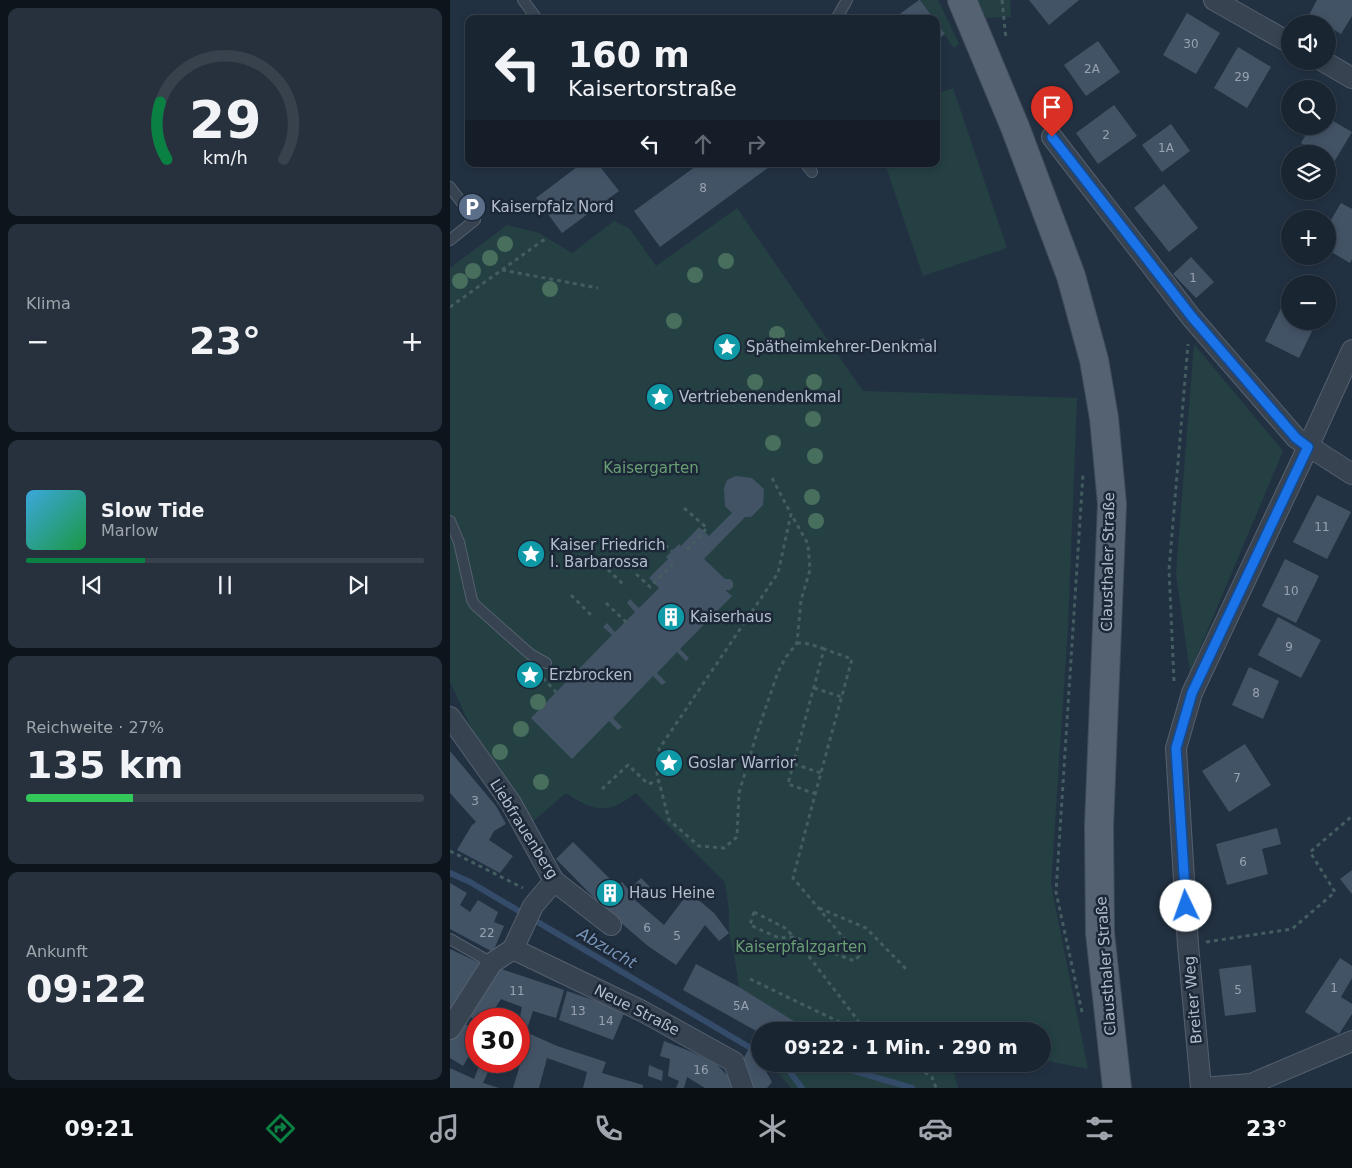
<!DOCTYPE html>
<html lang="de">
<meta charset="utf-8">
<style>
body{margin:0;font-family:"DejaVu Sans",sans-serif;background:#27313e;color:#f1f3f6;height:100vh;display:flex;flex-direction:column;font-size:19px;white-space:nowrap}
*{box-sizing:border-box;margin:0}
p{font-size:16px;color:#9fa5ac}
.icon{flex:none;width:28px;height:28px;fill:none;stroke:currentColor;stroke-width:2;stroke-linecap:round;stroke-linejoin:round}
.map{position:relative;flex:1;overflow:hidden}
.sheet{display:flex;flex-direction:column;gap:8px;padding:8px;background:#0e141c;width:450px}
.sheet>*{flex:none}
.hud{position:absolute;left:15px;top:15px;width:475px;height:152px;border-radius:10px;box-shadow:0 2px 8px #0003,0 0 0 1px #38424d;background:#1a2532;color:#f1f3f6;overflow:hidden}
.controls{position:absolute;left:831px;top:15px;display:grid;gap:10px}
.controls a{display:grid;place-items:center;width:55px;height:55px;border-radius:50%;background:#1a2532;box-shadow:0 2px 8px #0003,0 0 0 1px #38424d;font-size:25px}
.speed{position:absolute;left:15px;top:1008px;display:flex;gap:10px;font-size:25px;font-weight:700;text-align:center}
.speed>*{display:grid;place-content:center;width:65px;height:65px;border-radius:50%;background:#1a2532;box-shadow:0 2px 8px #0003,0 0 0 1px #38424d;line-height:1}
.speed .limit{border:8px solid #d22;background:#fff;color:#111}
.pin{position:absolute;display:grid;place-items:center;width:42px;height:42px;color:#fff;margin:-51px -21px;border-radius:50% 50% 50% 0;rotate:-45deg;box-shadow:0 0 5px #0007}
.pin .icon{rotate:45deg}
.me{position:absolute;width:55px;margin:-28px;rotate:357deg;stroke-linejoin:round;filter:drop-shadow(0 0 4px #0008)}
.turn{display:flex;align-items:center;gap:18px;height:105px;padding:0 20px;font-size:22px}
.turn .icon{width:65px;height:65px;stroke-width:2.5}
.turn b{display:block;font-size:35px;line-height:42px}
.lanes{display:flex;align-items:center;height:48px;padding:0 20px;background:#0003;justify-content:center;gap:25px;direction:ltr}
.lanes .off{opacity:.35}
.big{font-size:38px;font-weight:700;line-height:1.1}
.sheet .tile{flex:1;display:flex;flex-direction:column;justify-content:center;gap:8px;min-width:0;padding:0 18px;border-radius:10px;background:#27313e}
.sheet .dial{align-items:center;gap:0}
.dial svg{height:130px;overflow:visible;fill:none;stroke:#38424d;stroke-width:7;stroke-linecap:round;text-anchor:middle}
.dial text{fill:#f1f3f6;stroke:none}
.song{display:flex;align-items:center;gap:15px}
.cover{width:60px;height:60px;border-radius:8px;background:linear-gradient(135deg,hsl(200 70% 55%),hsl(140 70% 35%))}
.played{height:5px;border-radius:2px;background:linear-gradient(90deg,#0b8043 30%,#38424d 30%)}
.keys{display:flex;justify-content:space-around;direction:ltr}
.heat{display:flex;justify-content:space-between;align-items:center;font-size:28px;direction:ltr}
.charge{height:8px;border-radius:4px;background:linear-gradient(90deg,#34c759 27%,#38424d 0)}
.trip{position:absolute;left:301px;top:1022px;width:300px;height:50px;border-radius:25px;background:#1a2532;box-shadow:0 2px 8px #0003,0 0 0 1px #38424d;font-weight:700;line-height:50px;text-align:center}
.dock{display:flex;height:80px;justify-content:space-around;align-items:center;background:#0a0f14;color:#9fa5ac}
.dock .icon{width:35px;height:35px}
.dock .selected{color:#0b8043}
.dock b{font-size:22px;color:#f1f3f6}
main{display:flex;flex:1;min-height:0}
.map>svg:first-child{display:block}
.green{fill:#244043}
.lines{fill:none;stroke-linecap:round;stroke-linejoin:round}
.stream{stroke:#344c6a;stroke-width:6}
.building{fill:#435366}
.lane-casing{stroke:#55606f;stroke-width:12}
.street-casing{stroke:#55606f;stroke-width:22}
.primary-casing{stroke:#404c5b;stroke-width:30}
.path{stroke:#435d60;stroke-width:3;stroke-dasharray:4 4;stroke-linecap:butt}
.lane{stroke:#374351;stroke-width:10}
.street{stroke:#374351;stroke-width:20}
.primary{stroke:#556272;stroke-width:28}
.tree{fill:#486e5d}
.route-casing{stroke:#114b97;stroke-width:12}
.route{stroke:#1a73e8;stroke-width:9}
.labels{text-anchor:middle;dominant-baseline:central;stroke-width:5;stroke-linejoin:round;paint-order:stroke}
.number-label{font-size:12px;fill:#97a2b2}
.poi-label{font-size:15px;fill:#b3bdcc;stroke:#1c2837;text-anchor:start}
.park-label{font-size:15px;fill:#689f73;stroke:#1c2837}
.street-label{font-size:15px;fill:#b3bdcc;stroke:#1c2837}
.water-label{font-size:16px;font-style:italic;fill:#7894b6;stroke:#1c2837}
</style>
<main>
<section class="sheet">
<div class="tile dial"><svg viewBox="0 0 100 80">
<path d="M14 69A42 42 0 1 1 86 69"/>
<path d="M14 69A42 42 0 0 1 10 34" stroke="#0b8043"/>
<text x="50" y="56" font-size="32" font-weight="700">29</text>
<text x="50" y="72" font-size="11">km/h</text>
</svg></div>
<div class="tile"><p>Klima</p>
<div class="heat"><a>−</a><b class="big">23°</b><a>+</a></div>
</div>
<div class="tile">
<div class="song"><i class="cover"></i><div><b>Slow Tide</b><p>Marlow</p></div></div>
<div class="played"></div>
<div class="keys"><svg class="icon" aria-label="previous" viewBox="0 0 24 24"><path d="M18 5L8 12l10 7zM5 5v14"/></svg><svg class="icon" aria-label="pause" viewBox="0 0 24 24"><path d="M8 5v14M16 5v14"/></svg><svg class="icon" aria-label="next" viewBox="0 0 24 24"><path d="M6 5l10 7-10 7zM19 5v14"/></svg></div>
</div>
<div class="tile"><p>Reichweite · 27%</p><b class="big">135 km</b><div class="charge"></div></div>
<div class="tile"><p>Ankunft</p><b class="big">09:22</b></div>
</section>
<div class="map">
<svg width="902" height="1088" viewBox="0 0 902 1088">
<rect width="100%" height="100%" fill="#223142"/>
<g class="green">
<polygon points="470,0 488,0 509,44 504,48 486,22 486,19 484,19"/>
<polygon points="528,0 560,0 561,17 536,18"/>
<polygon points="503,88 557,248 473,276 435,164 486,164 486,94"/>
<path d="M287 208 413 391 627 398 618 626 601 885 638 1069 593 1060 592 1031H343L346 1023 289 987 284 954 279 933V911L275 882 186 793C180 797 173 803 165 806 147 813 131 803 116 793L81 823 23 732 0 682V268L57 225 89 233 122 253 164 221 179 228 206 266Z"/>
<polygon points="744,344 833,451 740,672 726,573"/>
<polygon points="331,1064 502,1064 508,1088 341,1088 328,1073"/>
</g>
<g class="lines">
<g class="stream">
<polyline points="0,873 20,882 299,1047"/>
<polyline points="334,1064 352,1088"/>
<polyline points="364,1064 387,1066 462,1088"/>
</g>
</g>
<g class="building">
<polygon points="470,0 484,19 443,19 469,0"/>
<polygon points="579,0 629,0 599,25"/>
<polygon points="867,0 902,0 902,16 891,34 878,26 878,24 874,24 859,15"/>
<polygon points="737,13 770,33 746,74 713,55"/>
<polygon points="486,22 495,34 486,41"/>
<polygon points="648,41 670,72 636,96 614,65"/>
<polygon points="788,47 821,67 797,108 764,88"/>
<polygon points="664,105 687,136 648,164 626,133"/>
<polygon points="878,118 902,132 884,162 878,158 878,154 870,154 851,143 861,126 878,126"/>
<polygon points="721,124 740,151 712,172 692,145"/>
<polygon points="131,164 148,164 169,191 112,233 86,198"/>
<polygon points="249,164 322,165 210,247 184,211"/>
<polygon points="714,184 748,228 719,252 684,208"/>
<polygon points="891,203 902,209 902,259 900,263 878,250 878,225"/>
<polygon points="741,257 764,282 746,298 723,274"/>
<polygon points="836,298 840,300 840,321 867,321 849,358 815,341"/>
<polygon points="473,338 479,346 471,352 465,343"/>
<polygon points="286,476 302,478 314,489 313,505 301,517 295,517 254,559 275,579 280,579 283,582 283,587 280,590 275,590 282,596 230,649 239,658 236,661 227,652 207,673 216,682 212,685 203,676 163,718 172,727 168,730 159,721 122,759 81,718 118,680 109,671 112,668 121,677 162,635 153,627 157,623 165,632 185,612 177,603 180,599 189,608 209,588 199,578 218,559 216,557 229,544 231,546 249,527 259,536 282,513 275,506 274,488 277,480"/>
<polygon points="867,495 901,512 877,559 843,542"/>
<polygon points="835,559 869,576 846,623 812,606"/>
<polygon points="828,617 871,640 851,678 808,655"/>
<polygon points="799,667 829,681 813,719 782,705"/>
<polygon points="795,744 821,785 779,812 752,771"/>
<polygon points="0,751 46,806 56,824 44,831 39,840 63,856 50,873 7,850 22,825 26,822 0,793"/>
<polygon points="827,828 831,844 812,849 818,874 777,885 766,844"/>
<polygon points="123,842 167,886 172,882 179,890 191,878 200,887 185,900 214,925 239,892 264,913 279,933 269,941 255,925 226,965 198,946 156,910 106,859"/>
<polygon points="902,870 902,894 890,879"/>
<polygon points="0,883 17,893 10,905 20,912 28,900 48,912 44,922 54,926 43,952 0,929"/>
<polygon points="0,949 36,966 0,1017"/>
<polygon points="890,958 902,966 902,978 891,997 902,1004 902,1014 889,1034 855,1012"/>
<polygon points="246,964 289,987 347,1023 341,1031 310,1031 310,1064 312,1064 322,1082 317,1088 301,1088 292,1061 308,1032 233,990"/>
<polygon points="801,965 806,1012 775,1016 769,969"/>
<polygon points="48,968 114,990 106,1018 83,1011 76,1032 107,1046 156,1062 152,1073 193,1085 193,1088 133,1088 137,1072 97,1058 89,1088 63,1088 75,1048 69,1046 69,1019 55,1018 58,1012 70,1017 72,1007 51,999 38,1019 26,1019 26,1021 16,1014"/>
<polygon points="117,991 175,1011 163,1040 109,1020"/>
<polygon points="10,1021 26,1030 26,1044 13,1066 0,1058 0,1037"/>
<polygon points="214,1041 242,1052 266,1064 285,1083 286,1088 255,1088 237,1077 234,1088 226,1088 229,1081 218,1076 220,1059 210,1056"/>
<polygon points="31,1061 43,1061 33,1083 49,1088 0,1088 0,1068 24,1079"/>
<polygon points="199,1065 213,1071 212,1081 198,1076"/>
</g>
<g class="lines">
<defs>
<g id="lane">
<polyline points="73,0 87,19"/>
<polyline points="386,19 397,0"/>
<polyline points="356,164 362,172"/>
<polyline points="0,187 25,220 0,240"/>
<polyline points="0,521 9,542 22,600 25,605 80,654 96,663"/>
<polyline points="0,939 42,963"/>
</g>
<g id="street">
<polyline points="764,0 840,43"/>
<polyline points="873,61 902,78"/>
<polyline points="602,137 741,317 846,438 902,474"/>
<polyline points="0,717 61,803 104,881 161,925"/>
<polyline points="63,949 192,1011 284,1062 293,1088"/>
<polyline points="0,1029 42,963 63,949 83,906 104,881"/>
<polyline points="751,1088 738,945 726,748 742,693 858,447 902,350"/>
<polyline points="751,1088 801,1084 902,1041"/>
</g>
<polyline id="primary" points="512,0 565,127 621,276 644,360 654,418 662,504 649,826 650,933 667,1088"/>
</defs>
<use href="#lane" class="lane-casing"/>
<use href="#street" class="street-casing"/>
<use href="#primary" class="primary-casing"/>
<g class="path">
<polyline points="552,0 556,39"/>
<polyline points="52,270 148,288"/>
<polyline points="0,307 95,239"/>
<polyline points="322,478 341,514 328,573 209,749 207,774 219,820 249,846 274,848 287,837 289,793 306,736 328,672 336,657 347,643 351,600 360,570 358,544 341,514"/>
<polyline points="234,508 257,528 236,551"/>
<polyline points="215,545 222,551"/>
<polyline points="152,564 174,585"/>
<polyline points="186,574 200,587 223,564"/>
<polyline points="121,595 143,617"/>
<polyline points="156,603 176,622"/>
<polyline points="347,643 360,644 374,649"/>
<polyline points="93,678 106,692"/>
<polyline points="724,681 719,570 738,344"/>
<polyline points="364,688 392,697"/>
<polyline points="344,764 371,773"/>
<polyline points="152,789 178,765 198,784 208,781"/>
<path d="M366 794 338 784 374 649 402 659C382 732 362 805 343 878L409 956 404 961 344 937 416 1031"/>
<polyline points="0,851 73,888"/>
<polyline points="369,908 416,928 456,969"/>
<polygon points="304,912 335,928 344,937 329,938 300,925"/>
<polyline points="756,942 842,929 885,892 860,852 901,817"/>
<polyline points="300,979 408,1031"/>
<polyline points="632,1012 606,892 633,474"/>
<polyline points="461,1064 482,1077 486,1088"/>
</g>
<use href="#lane" class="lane"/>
<use href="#street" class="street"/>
<use href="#primary" class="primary"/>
</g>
<g class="tree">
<circle cx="55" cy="244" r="8"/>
<circle cx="40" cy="258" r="8"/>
<circle cx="276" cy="261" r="8"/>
<circle cx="23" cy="271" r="8"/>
<circle cx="245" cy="275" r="8"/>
<circle cx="10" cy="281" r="8"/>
<circle cx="100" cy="289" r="8"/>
<circle cx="224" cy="321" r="8"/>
<circle cx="327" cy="334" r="8"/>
<circle cx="305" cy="382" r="8"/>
<circle cx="364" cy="382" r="8"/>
<circle cx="363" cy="419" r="8"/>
<circle cx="323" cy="443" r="8"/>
<circle cx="365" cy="456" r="8"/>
<circle cx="362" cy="497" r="8"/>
<circle cx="366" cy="521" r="8"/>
<circle cx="88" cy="702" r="8"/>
<circle cx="71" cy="729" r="8"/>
<circle cx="50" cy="752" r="8"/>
<circle cx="91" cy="782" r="8"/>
</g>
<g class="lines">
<defs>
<polyline id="route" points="602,137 742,317 846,438 858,447 742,693 726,748 736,906"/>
</defs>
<use href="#route" class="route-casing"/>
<use href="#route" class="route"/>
</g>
<defs>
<symbol id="parking-disc" viewBox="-11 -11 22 22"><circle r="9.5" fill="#5c6f8a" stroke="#1c2837"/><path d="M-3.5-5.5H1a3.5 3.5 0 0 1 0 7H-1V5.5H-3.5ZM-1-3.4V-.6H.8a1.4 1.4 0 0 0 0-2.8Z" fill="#fff"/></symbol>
<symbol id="sight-disc" viewBox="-11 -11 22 22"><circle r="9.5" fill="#0f9aa8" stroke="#1c2837"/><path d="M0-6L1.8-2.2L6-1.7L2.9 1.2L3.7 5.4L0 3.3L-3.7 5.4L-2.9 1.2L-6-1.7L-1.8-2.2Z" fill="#fff"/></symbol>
<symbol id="building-disc" viewBox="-11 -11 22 22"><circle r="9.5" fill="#0f9aa8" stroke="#1c2837"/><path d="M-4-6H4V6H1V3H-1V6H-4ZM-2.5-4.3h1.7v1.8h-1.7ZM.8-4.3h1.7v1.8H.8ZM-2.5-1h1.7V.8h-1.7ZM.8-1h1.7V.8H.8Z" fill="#fff"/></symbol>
</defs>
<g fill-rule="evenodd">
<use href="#parking-disc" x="6" y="191" width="32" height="32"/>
<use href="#sight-disc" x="261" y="331" width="32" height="32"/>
<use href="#sight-disc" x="194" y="381" width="32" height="32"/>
<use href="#sight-disc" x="65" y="538" width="32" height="32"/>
<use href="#building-disc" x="205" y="601" width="32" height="32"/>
<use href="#sight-disc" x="64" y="659" width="32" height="32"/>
<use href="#sight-disc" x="203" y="747" width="32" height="32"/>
<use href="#building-disc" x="144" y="877" width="32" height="32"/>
</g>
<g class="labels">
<g class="number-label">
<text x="741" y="44">30</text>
<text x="642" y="69">2A</text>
<text x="792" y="77">29</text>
<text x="656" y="135">2</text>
<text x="716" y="148">1A</text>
<text x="253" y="188">8</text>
<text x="743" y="278">1</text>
<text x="872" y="527">11</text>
<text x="841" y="591">10</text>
<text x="839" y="647">9</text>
<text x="806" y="693">8</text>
<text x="787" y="778">7</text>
<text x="25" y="801">3</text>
<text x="793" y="862">6</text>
<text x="197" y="928">6</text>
<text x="37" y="933">22</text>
<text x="227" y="936">5</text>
<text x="884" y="988">1</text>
<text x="788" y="990">5</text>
<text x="67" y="991">11</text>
<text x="291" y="1006">5A</text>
<text x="128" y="1011">13</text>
<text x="156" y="1021">14</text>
<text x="251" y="1070">16</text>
</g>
<g class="poi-label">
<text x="41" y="207">Kaiserpfalz Nord</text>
<text x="296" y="347">Spätheimkehrer-Denkmal</text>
<text x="229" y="397">Vertriebenendenkmal</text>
<text x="100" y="545">Kaiser Friedrich<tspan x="100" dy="17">I. Barbarossa</tspan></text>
<text x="240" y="617">Kaiserhaus</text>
<text x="99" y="675">Erzbrocken</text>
<text x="238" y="763">Goslar Warrior</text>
<text x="179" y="893">Haus Heine</text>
</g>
<g class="park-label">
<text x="201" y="468">Kaisergarten</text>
<text x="351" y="947">Kaiserpfalzgarten</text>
</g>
<g class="street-label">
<text transform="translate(658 562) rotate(-89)">Clausthaler Straße</text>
<text transform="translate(74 829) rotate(58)">Liebfrauenberg</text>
<text transform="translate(656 966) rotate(-94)">Clausthaler Straße</text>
<text transform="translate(743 1000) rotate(-95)">Breiter Weg</text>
<text transform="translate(187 1010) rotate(27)">Neue Straße</text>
</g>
<g class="water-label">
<text transform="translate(157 948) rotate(30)">Abzucht</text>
</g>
</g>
</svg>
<div class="controls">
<a><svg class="icon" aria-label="sound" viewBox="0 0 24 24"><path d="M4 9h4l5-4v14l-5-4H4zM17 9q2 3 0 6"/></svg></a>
<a><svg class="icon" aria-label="search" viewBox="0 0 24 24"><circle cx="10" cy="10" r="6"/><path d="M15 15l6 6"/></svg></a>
<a><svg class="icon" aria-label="layers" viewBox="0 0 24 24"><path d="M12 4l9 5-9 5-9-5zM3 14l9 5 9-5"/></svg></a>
<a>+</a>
<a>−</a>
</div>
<div class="speed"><div class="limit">30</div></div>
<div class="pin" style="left:602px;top:137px;background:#d93025"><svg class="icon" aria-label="arrive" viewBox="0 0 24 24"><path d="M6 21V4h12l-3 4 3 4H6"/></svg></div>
<svg class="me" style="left:736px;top:906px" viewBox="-20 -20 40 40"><circle r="19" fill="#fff"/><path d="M0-13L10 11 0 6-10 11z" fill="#1a73e8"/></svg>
<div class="trip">09:22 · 1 Min. · 290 m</div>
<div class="hud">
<div class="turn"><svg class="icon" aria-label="left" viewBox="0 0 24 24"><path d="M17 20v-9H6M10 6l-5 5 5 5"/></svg><div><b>160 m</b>Kaisertorstraße</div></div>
<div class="lanes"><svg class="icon" aria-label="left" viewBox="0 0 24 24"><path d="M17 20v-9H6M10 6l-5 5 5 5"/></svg><svg class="icon off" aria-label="ahead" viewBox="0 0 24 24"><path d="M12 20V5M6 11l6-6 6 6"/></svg><svg class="icon off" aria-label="right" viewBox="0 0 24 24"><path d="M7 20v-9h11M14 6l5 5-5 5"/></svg></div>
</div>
</div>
</main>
<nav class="dock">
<b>09:21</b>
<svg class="icon selected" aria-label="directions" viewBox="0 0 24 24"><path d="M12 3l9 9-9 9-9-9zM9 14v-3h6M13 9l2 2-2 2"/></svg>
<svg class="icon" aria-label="music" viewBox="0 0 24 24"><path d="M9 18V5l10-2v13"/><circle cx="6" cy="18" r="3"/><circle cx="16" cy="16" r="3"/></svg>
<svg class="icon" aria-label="phone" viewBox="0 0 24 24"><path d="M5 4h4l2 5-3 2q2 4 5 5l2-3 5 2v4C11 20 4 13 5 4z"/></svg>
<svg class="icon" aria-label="climate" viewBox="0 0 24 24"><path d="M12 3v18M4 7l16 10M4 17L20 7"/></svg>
<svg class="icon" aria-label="car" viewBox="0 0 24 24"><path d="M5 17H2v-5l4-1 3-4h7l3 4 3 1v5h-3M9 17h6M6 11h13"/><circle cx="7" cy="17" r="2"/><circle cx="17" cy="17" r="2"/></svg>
<svg class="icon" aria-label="filters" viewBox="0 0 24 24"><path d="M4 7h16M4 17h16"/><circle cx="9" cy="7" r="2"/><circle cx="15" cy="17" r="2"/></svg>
<b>23°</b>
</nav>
